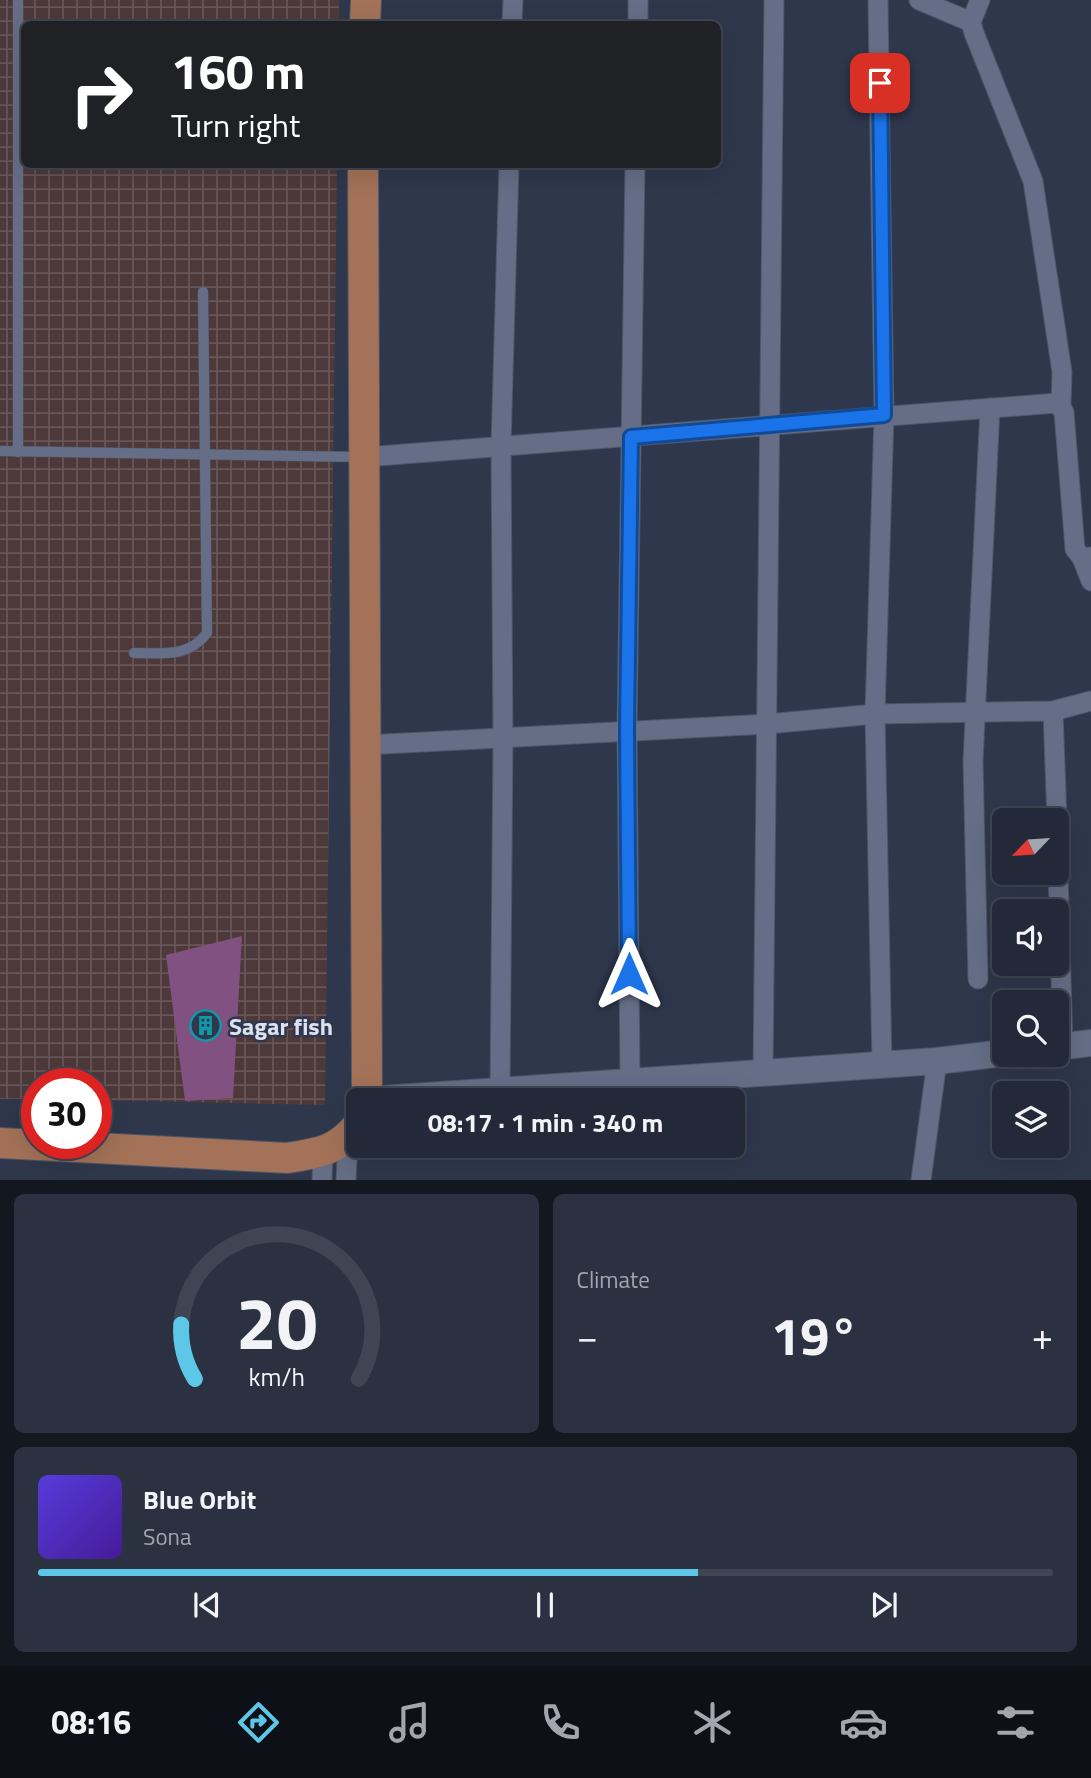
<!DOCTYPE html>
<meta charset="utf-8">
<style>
body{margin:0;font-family:"Titillium Web",sans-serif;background:#2b3141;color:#f1f3f6;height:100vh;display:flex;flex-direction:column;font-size:26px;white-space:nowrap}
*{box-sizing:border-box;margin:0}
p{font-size:23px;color:#a3a6ae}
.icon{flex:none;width:38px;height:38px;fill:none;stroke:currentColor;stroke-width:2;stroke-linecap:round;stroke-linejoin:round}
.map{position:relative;height:1180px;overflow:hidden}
.details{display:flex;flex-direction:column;gap:14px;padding:14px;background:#13171f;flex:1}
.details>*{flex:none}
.top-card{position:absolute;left:21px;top:21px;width:700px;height:147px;border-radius:10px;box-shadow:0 7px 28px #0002,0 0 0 2px #404553;background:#202124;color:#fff;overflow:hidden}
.needle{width:46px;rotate:245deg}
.fabs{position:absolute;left:992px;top:808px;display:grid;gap:14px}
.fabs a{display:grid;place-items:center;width:77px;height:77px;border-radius:10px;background:#232939;box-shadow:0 7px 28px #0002,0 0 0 2px #404553;font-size:35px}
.speed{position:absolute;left:21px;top:1068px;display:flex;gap:14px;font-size:35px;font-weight:700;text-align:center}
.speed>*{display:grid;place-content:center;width:91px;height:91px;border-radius:50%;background:#232939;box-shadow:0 7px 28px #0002,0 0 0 2px #404553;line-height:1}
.speed .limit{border:10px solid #d22;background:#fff;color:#111}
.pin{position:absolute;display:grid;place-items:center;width:60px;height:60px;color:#fff;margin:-30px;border-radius:14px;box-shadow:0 4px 10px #0006}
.me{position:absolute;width:77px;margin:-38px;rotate:0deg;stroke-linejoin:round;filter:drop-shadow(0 0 5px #0008)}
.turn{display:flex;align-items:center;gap:24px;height:147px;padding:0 35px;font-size:32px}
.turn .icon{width:91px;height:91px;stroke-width:2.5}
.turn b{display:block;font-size:49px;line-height:60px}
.big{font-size:52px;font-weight:700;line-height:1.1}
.details .tile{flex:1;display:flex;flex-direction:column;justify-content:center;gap:10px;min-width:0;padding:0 24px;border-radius:10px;background:#2b3141}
.details .dial{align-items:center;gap:0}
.dial svg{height:182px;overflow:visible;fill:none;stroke:#404553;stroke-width:7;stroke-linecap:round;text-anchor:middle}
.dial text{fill:#f1f3f6;stroke:none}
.song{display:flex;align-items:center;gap:21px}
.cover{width:84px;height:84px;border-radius:10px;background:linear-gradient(135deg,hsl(250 70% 55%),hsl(260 70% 35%))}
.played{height:7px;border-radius:4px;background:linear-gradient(90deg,#5dc7e8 65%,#404553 65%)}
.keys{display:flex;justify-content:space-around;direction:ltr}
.heat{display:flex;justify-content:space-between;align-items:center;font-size:38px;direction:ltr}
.details .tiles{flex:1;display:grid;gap:14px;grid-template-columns:1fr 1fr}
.tile:last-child{grid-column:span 2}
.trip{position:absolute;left:346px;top:1088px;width:399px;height:70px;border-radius:10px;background:#232939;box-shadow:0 7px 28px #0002,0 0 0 2px #404553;font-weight:700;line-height:70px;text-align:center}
.tabs{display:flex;height:112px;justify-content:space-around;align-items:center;background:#0e1017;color:#a3a6ae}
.tabs .icon{width:49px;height:49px}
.tabs .active{color:#5dc7e8}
.tabs b{font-size:32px;color:#f1f3f6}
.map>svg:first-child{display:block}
.industrial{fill:url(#industrial-grid)}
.building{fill:#805181}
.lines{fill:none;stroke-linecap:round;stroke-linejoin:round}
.lane-casing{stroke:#4e5566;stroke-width:11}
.street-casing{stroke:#4e5566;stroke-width:21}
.secondary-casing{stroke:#4e5566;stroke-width:28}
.primary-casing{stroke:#4e5566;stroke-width:32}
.lane{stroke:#656e86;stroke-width:10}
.street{stroke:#656e86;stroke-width:19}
.secondary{stroke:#656e86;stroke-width:26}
.primary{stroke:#a37258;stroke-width:30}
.route-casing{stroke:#114b97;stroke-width:18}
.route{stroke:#1a73e8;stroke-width:12}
.labels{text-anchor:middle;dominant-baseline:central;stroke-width:5;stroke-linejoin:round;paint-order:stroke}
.poi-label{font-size:24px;font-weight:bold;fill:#dce2ef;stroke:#2f374c;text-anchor:start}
</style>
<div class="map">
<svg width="1091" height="1180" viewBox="0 0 1091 1180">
<defs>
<pattern id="industrial-grid" width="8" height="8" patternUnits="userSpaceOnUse" patternTransform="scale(1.75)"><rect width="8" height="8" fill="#4e393a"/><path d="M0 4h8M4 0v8" fill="none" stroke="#675557"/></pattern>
</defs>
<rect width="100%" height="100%" fill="#2f374c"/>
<polygon class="industrial" points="0,0 339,0 339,24 24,24 24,164 337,165 325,1105 96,1100 96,1083 37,1083 37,1099 0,1099"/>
<polygon class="building" points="242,936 233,1098 185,1101 166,955"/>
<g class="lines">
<defs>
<g id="lane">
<polyline points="0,451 360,457"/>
<polyline points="18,452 18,0"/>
<path d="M134 653C163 653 188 658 207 633L203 292"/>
</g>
<g id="street">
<polyline points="878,0 884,415 875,714 882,1065"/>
<polyline points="919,0 971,22"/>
<polyline points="980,0 971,22 974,33 1033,181 1062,372 1061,405"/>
<polyline points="512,24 513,0"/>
<polyline points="638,24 638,0"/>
<polyline points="365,457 1057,403 1064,412 1075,549 1082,558 1091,557"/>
<polyline points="1082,558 1091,581"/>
<polyline points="1053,711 1057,821"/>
<polyline points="365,745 767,724 875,714 1053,711 1091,701"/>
<polyline points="1057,838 1063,1046"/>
<polyline points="978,979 973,761 990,408"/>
<polyline points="763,1073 774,0"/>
<polyline points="630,1082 627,729 635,164"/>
<polyline points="500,1091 503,740 501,446 509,164"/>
<polyline points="322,1180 323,1153"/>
<polyline points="346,1180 348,1138"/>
<polyline points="921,1180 937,1061"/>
</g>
<g id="secondary">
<polyline points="1057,1047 1091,1043"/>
<polyline points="367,1100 937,1061 1004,1053"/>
</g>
<g id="primary">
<polyline points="365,24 366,0"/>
<polyline points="363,164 367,1101"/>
<path d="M0 1143 287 1158C320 1153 337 1151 359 1124"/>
</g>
</defs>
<use href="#lane" class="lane-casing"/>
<use href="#street" class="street-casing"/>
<use href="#secondary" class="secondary-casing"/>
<use href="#primary" class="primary-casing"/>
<use href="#lane" class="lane"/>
<use href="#street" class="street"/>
<use href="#secondary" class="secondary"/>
<use href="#primary" class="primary"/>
</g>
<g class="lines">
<defs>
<polyline id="route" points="629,974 627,729 631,437 884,415 880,83"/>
</defs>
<use href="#route" class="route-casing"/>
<use href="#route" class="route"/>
</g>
<defs>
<symbol id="building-ring" viewBox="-11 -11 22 22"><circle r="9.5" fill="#2f374c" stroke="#0f9aa8" stroke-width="1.5"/><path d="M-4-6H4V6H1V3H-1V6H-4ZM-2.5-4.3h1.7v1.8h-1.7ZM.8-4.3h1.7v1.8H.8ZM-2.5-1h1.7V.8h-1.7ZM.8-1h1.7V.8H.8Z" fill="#0f9aa8"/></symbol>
</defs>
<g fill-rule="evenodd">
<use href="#building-ring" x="188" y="1008" width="35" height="35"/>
</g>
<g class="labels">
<g class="poi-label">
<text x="229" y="1026">Sagar fish</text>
</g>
</g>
</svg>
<div class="fabs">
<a><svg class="needle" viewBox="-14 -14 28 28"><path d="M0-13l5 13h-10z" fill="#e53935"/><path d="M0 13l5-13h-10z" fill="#a3a6ae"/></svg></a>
<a><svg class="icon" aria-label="sound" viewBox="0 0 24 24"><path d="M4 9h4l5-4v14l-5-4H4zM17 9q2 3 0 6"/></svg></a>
<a><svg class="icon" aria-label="search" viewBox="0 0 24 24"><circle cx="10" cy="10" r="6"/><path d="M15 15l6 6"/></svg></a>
<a><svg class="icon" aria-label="layers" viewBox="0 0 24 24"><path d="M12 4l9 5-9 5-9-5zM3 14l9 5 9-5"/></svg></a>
</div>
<div class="speed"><div class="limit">30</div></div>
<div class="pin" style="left:880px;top:83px;background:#d93025"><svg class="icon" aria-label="arrive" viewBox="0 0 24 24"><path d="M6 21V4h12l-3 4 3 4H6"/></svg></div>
<svg class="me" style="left:629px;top:974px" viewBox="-20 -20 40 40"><path d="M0-17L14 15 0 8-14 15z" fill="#1a73e8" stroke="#fff" stroke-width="4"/></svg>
<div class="trip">08:17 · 1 min · 340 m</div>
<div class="top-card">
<div class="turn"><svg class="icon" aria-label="right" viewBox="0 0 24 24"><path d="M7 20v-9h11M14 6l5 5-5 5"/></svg><div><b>160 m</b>Turn right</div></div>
</div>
</div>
<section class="details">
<div class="tiles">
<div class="tile dial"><svg viewBox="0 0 100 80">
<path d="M14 69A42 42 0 1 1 86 69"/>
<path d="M14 69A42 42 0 0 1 8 45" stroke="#5dc7e8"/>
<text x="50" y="56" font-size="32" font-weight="700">20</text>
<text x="50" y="72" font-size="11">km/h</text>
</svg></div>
<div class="tile"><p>Climate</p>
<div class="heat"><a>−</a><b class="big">19°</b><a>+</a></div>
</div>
<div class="tile">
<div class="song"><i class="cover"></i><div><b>Blue Orbit</b><p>Sona</p></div></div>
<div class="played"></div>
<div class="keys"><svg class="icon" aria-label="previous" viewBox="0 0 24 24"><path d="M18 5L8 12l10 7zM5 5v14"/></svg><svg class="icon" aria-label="pause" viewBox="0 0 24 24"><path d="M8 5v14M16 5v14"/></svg><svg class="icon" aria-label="next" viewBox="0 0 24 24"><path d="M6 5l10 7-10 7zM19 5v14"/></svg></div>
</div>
</div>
</section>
<nav class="tabs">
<b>08:16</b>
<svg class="icon active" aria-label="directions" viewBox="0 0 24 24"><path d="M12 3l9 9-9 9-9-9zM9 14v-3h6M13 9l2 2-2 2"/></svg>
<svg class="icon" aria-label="music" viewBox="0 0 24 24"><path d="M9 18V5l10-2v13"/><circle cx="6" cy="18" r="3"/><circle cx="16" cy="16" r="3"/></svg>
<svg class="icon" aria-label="phone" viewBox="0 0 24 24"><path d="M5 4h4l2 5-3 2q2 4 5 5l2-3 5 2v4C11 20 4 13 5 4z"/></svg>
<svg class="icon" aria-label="climate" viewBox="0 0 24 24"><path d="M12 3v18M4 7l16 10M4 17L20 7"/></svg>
<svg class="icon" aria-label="car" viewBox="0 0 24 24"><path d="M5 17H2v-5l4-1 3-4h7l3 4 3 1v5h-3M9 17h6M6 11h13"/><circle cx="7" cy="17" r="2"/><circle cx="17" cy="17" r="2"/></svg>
<svg class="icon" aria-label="filters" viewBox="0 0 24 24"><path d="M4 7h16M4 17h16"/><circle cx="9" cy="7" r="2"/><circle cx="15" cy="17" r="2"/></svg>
</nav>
